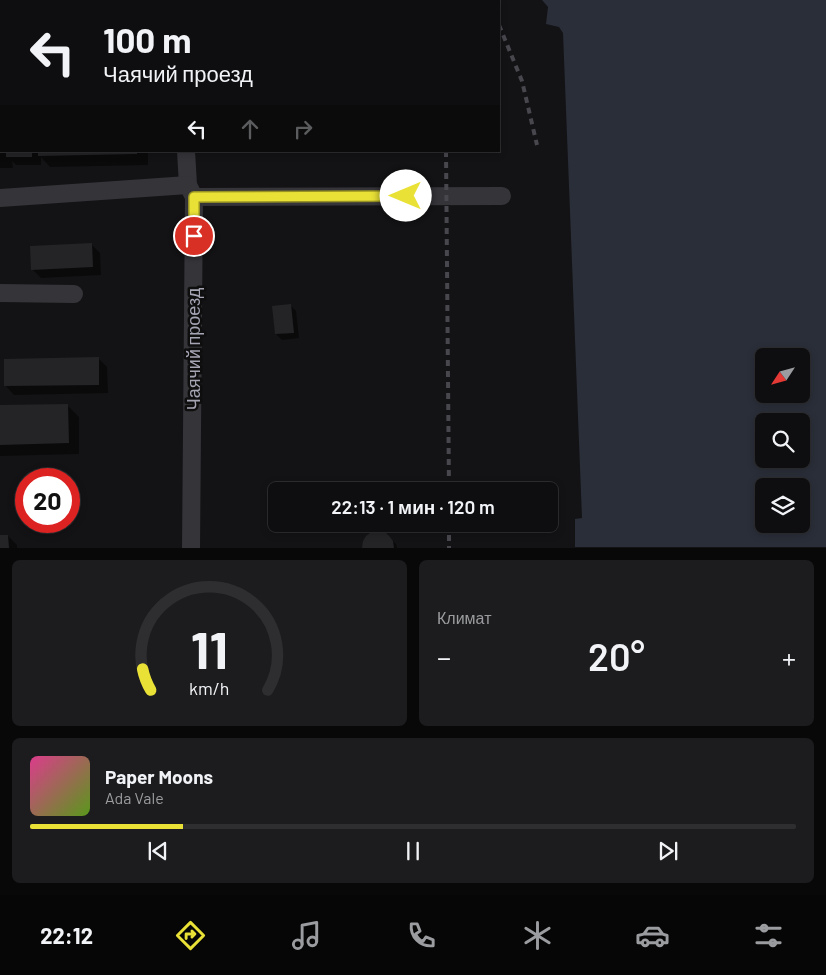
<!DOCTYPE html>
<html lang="ru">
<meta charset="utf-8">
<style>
body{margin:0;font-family:Barlow,sans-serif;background:#1c1c1e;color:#f1f3f6;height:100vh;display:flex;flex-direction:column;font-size:19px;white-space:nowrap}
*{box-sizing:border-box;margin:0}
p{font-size:16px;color:#9b9c9f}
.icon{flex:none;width:28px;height:28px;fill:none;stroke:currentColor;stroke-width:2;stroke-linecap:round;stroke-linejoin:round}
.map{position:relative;height:548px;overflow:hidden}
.sheet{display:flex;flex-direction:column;gap:12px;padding:12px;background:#080809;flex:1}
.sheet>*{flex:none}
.guide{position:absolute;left:0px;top:0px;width:500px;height:152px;box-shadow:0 2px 8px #0003,0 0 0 1px #2e2e30;background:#0e0e10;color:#f1f3f6;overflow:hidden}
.needle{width:32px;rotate:234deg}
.controls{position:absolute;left:755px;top:348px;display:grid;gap:10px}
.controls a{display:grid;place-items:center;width:55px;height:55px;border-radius:8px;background:#0e0e10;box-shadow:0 2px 8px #0003,0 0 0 1px #2e2e30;font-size:25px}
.speed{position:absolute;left:15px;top:468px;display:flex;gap:10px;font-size:25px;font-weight:700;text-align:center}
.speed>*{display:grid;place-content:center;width:65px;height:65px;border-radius:50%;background:#0e0e10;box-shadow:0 2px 8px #0003,0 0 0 1px #2e2e30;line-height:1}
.speed .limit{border:8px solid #d22;background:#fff;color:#111}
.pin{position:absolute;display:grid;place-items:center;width:42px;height:42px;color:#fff;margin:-21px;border:2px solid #fff;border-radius:50%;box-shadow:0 1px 5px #0007}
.me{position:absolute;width:55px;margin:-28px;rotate:270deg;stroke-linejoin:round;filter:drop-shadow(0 0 4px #0008)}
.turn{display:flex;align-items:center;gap:18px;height:105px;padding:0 20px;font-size:22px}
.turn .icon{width:65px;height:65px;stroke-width:2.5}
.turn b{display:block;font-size:35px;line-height:42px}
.lanes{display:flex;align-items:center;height:48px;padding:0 20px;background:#0003;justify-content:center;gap:25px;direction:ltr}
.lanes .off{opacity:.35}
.big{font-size:38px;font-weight:600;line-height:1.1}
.sheet .card{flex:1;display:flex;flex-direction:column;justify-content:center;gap:8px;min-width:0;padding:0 18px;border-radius:8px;background:#1c1c1e}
.sheet .dial{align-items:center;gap:0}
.dial svg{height:130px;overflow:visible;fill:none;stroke:#2e2e30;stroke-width:7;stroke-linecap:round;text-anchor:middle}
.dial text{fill:#f1f3f6;stroke:none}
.song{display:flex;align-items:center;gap:15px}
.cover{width:60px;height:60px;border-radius:8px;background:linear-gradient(135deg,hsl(330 70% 55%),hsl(90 70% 35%))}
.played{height:5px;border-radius:2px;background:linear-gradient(90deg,#e9e136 20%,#2e2e30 20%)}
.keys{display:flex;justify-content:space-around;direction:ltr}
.heat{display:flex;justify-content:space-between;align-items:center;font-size:28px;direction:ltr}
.sheet .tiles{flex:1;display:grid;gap:12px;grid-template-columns:1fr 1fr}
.card:last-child{grid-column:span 2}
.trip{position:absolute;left:268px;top:482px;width:290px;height:50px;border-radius:8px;background:#0e0e10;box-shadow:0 2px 8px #0003,0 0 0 1px #2e2e30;font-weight:600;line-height:50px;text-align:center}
.tabs{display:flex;height:80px;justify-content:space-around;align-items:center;background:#060606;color:#9b9c9f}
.tabs .icon{width:35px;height:35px}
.tabs .on{color:#e9e136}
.tabs b{font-size:22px;color:#f1f3f6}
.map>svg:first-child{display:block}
.water{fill:#2a2e38;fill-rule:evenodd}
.shadow{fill:#0007}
.building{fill:#242326}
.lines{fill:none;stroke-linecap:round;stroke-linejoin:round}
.minor{stroke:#353439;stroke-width:18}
.rail{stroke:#48474e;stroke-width:4;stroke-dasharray:6 5;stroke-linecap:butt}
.route-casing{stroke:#979223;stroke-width:12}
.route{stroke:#e9e136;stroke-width:9}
.labels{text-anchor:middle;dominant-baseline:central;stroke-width:5;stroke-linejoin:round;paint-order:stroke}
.street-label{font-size:18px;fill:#a5a5b4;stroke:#0e0e0f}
</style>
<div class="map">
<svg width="826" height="548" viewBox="0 0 826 548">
<rect width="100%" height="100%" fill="#131315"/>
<path class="water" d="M542 0H826V547H575V519L582 518 563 33 559 27 546 24 548 7ZM764 356H801V394H764ZM764 421H801V459H764ZM764 486H801V524H764Z"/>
<g class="shadow">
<rect x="199" y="0" width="28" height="1"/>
<polygon points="284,0 334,0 335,1 284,1"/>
<polygon points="0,75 1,75 1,151 148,151 148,165 50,167 41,157 41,165 16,165 12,161 13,168 0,168"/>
<polygon points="92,245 100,253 101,275 41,278 32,269"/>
<polygon points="290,305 296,311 299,338 282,340 276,334"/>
<polygon points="98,358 107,367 108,393 14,395 6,386"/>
<polygon points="67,405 79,417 79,454 0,456 0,406"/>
<polygon points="386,534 396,544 397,548 364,548"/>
<polygon points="0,536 8,536 17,545 17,548 0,548"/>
</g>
<g class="building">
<rect x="6" y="151" width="26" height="6"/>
<polygon points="38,151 137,151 137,154 38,156"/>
<polygon points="92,243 93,267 31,270 30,246"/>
<polygon points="291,304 294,333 275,334 272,306"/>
<polygon points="99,357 99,385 4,386 4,359"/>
<polygon points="68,404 69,443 0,445 0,405"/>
<polygon points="376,531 381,531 386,533 390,537 393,541 394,548 362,548 363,541 366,536 370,533"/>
<polygon points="0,535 8,535 9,548 0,548"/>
</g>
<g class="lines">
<g class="minor">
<polyline points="176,0 176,1"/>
<polyline points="186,151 188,185 194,197 191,548"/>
<polyline points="194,197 502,196"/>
<polyline points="0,198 188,185"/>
<polyline points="0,293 74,294"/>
</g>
<g class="rail">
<polyline points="444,0 444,1"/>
<polyline points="486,0 487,1"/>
<polyline points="499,25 522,81 537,145"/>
<polyline points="446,151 449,491"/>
<polyline points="449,524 449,548"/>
</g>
</g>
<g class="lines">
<defs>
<polyline id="route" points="194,236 194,197 406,196"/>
</defs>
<use href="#route" class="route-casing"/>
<use href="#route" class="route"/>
</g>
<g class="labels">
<g class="street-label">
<text transform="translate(193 349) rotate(-90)">Чаячий проезд</text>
</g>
</g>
</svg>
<div class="controls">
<a><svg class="needle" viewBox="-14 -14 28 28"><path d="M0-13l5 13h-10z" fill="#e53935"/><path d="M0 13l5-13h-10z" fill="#9b9c9f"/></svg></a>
<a><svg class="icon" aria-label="search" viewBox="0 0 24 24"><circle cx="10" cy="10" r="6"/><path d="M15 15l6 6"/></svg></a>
<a><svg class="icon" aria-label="layers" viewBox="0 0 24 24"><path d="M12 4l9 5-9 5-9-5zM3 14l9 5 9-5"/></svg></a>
</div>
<div class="speed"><div class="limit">20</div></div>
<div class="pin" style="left:194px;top:236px;background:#d93025"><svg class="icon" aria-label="arrive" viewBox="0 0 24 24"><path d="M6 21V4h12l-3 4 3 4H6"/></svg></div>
<svg class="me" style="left:406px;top:196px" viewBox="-20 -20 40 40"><circle r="19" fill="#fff"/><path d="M0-13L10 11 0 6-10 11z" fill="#e9e136"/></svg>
<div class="trip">22:13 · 1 мин · 120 m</div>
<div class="guide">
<div class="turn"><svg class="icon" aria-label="left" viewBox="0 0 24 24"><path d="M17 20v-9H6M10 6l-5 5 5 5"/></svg><div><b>100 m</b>Чаячий проезд</div></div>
<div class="lanes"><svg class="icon" aria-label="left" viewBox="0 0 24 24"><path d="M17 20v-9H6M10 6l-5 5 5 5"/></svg><svg class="icon off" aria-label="ahead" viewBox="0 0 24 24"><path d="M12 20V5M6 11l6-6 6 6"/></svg><svg class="icon off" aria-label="right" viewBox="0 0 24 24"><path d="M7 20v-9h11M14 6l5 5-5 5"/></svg></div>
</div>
</div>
<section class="sheet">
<div class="tiles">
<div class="card dial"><svg viewBox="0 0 100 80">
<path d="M14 69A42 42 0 1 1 86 69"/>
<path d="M14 69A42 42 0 0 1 9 56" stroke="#e9e136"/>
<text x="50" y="56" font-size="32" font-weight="700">11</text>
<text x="50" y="72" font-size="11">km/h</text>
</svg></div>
<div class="card"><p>Климат</p>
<div class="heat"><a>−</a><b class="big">20°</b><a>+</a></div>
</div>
<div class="card">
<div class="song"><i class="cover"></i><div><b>Paper Moons</b><p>Ada Vale</p></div></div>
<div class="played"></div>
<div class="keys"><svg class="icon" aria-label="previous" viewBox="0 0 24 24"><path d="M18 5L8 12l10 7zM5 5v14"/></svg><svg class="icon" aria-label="pause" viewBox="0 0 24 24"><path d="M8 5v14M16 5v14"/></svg><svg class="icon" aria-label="next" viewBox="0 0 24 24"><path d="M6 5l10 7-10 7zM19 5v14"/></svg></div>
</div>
</div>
</section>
<nav class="tabs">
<b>22:12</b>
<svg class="icon on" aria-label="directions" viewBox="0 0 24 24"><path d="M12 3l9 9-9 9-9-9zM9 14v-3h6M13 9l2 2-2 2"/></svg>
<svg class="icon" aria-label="music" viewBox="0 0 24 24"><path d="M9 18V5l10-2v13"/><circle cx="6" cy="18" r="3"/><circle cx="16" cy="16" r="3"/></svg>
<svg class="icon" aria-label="phone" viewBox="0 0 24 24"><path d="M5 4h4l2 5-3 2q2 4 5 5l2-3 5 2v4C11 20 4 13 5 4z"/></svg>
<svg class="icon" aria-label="climate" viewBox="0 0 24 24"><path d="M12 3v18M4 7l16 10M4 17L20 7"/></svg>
<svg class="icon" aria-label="car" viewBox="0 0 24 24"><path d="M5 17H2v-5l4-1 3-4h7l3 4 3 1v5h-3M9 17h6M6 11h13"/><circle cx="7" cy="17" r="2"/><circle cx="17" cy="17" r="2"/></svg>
<svg class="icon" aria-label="filters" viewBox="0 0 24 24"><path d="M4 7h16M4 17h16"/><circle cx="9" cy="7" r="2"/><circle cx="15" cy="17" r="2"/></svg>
</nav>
